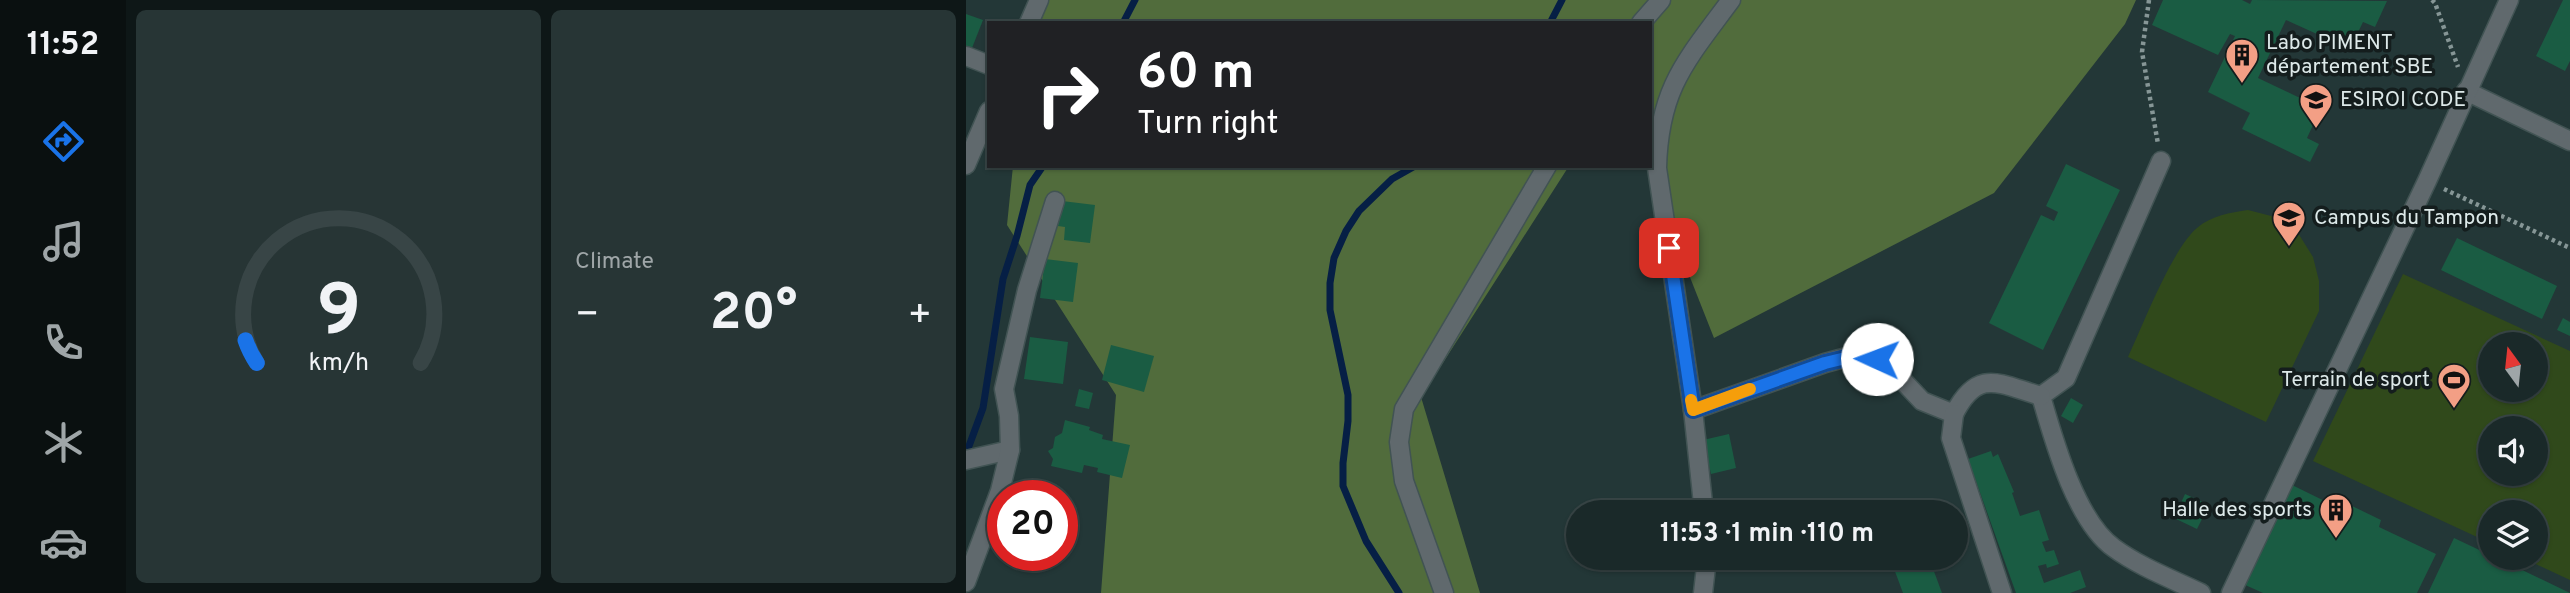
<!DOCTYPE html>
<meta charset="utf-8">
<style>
body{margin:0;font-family:Overpass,sans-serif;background:#273535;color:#f1f3f6;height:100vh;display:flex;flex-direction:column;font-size:26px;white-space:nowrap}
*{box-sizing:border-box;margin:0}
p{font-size:23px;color:#9fa6a8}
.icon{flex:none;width:38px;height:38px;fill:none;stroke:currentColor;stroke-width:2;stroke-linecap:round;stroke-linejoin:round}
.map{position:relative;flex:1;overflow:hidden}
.drawer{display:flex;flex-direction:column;gap:10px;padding:10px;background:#0e1717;width:840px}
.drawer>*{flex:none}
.banner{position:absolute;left:21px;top:21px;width:665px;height:147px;border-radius:0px;box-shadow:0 2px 5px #0004,0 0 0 2px #384546;background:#202124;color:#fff;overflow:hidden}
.needle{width:46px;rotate:345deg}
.fabs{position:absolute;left:1512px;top:332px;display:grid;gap:14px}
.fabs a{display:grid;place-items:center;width:70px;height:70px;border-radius:50%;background:#1a2929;box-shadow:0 2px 5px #0004,0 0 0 2px #384546;font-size:35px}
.speed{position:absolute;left:21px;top:480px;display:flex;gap:14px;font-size:35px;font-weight:700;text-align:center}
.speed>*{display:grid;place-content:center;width:91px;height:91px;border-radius:50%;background:#1a2929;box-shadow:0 2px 5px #0004,0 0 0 2px #384546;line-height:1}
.speed .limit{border:10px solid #d22;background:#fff;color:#111}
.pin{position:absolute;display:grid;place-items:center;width:60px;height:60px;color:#fff;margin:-30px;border-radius:14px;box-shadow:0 4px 10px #0006}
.me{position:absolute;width:77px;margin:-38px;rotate:272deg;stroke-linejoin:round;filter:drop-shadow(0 0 5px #0008)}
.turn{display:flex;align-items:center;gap:24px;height:147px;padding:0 35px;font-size:32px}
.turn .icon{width:91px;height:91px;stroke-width:2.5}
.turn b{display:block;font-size:49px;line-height:60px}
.big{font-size:52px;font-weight:700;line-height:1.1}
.drawer .widget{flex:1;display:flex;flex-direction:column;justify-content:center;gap:10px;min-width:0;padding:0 24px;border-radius:10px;background:#273535}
.drawer .dial{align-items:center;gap:0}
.dial svg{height:182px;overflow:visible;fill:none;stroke:#384546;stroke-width:7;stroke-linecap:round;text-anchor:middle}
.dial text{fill:#f1f3f6;stroke:none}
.heat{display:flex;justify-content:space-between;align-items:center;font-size:38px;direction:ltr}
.drawer .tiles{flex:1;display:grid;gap:10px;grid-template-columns:repeat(2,1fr)}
.trip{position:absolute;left:600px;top:500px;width:402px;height:70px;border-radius:35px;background:#1a2929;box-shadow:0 2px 5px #0004,0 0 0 2px #384546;font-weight:700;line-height:70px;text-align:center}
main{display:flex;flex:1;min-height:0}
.menu{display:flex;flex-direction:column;width:126px;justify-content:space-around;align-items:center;background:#0a1010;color:#9fa6a8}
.menu .icon{width:49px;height:49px}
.menu .on{color:#1a73e8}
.menu b{font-size:32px;color:#f1f3f6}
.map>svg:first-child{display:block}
.green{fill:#30491b;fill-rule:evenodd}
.forest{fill:#516c3c}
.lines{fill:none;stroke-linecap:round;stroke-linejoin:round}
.stream{stroke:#061f45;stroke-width:7}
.building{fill:#1a5c43}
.minor-casing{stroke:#415353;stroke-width:21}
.path{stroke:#869696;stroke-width:4.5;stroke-dasharray:3.5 3.5;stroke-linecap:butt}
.minor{stroke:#60696d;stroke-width:18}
.route-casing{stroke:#114b97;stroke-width:18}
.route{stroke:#1a73e8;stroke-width:12}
.slow{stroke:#f59e0b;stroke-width:12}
.labels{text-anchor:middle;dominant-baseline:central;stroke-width:7;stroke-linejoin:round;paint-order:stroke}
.poi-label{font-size:21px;fill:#dde9e9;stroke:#141d1d;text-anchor:start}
</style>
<main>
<nav class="menu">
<b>11:52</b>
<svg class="icon on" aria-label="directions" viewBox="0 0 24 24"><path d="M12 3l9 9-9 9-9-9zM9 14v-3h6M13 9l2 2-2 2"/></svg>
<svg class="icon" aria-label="music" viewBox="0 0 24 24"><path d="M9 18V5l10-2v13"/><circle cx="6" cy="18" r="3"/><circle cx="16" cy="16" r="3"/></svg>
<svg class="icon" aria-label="phone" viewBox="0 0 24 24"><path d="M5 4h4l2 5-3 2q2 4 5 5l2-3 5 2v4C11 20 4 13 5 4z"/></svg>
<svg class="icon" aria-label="climate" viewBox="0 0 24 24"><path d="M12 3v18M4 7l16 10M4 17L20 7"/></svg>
<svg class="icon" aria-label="car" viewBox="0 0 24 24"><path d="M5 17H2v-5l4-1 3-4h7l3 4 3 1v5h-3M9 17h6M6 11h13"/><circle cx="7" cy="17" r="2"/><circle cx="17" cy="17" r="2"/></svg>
</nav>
<section class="drawer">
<div class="tiles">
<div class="widget dial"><svg viewBox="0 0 100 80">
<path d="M14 69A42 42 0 1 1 86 69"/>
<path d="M14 69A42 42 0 0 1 9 59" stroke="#1a73e8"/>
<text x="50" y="56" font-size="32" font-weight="700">9</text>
<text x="50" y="72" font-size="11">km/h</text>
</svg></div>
<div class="widget"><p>Climate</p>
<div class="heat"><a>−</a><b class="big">20°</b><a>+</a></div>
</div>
</div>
</section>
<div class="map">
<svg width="1604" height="593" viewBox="0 0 1604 593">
<rect width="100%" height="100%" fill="#233737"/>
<g class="green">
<path d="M1282 210 1309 217 1332 233 1347 257 1353 281V311L1300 422 1162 357C1177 325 1206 249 1231 228 1246 215 1264 213 1282 210Z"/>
<path d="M1437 274 1604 351V580L1557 558H1570V513H1524V543L1347 461ZM1524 345H1570V390H1524ZM1524 429H1570V474H1524Z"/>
</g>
<g class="forest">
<polygon points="63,0 1170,0 1159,24 1028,193 748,338 680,166 684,166 684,23 60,23"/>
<polygon points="47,166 603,166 455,397 514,593 135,593 150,395 41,225"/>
</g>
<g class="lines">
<g class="stream">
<polyline points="157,23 169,0"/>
<polyline points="584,23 596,0"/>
<polyline points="3,446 17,408 37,279 51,236 64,185 77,166"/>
<polyline points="433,593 400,541 377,486 377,463 382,421 382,395 364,310 364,283 368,258 380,231 393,211 426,179 449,166"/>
</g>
</g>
<g class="building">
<polygon points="1197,0 1276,0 1284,4 1286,0 1421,1 1409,27 1397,22 1384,49 1320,20 1292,78 1355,108 1341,138 1353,144 1344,162 1276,129 1284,113 1242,92 1269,36 1264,34 1252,55 1186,25"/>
<polygon points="1597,0 1604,0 1604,61 1599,71 1570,56"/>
<polygon points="0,14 17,20 6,48 0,46"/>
<polygon points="1100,164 1154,190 1077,350 1023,323 1075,215 1088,221 1092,212 1080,206"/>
<polygon points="96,201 129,205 124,243 98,240 99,227 92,226"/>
<polygon points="1491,238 1591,286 1576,319 1475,270"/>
<polygon points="79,259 112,263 107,302 74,298"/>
<polygon points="1597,318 1604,322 1604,336 1591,330"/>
<polygon points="64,337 102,342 97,384 58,379"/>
<polygon points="145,345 188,356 178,392 136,380"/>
<polygon points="113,389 127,393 123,409 109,406"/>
<polygon points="1105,398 1117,405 1107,423 1095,416"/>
<polygon points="99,420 124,427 123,430 137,435 136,439 164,445 156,478 131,472 132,468 118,465 116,473 85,466 87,459 82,451 87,448 89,437 96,433"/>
<polygon points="763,434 770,468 745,474 737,440"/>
<polygon points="1025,451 1027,457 1032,454 1048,492 1046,493 1054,516 1073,510 1083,540 1076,542 1080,552 1088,550 1093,564 1081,568 1080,564 1072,566 1078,583 1114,570 1120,587 1104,593 1050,593 1002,459"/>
<polygon points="1324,484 1381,512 1384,505 1415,520 1413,527 1470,554 1451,593 1297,593 1277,584"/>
<polygon points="1219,494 1243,505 1231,529 1208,518"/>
<polygon points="1488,538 1524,555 1524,558 1531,558 1604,593 1462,593"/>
<polygon points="924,558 963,558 976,593 937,593"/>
</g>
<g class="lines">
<defs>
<g id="minor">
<polyline points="63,23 73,0"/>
<polyline points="675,23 695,0"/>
<polyline points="0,56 23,65"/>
<polyline points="1500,91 1604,141"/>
<path d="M1195 161 1100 378 1075 396C1088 441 1110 521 1148 548 1174 567 1206 579 1235 593"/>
<polyline points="0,165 23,111"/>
<path d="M727 410 859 363 892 354 911 359 923 366 956 401 988 414C1012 367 1033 384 1075 396"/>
<polyline points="988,414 985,438 1036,593"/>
<polyline points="0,460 44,450"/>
<path d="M738 513 727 410 691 168C693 88 720 61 765 0"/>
<polyline points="0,582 34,491 44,450 43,416 38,389 61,290 89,201"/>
<polyline points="478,593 438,481 433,442 438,409 581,166"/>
<polyline points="737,593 741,558"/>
<polyline points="1265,593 1461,181 1543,0"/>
</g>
</defs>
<use href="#minor" class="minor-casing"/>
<g class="path">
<polyline points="1183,0 1176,52 1192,144"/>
<polyline points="1466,0 1469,3 1492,67"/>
<polyline points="1478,189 1604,248"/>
</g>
<use href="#minor" class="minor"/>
</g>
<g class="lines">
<defs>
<polyline id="route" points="703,248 727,410 859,363 892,355 911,359"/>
</defs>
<use href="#route" class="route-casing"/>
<use href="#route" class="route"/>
<polyline class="slow" points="725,400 727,410 784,389"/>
</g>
<defs>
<symbol id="building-pin" viewBox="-11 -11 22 30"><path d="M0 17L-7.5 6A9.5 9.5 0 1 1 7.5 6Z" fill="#f39f85" stroke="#141d1d"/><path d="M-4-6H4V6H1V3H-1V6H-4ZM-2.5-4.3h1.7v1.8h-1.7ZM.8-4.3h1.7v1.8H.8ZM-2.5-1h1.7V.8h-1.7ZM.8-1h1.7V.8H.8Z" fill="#111"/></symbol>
<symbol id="school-pin" viewBox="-11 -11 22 30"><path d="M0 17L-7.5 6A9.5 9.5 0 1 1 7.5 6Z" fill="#f39f85" stroke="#141d1d"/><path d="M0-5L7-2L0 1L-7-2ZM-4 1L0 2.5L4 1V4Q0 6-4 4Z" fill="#111"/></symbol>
<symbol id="university-pin" viewBox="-11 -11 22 30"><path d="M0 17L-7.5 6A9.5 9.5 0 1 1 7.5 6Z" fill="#f39f85" stroke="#141d1d"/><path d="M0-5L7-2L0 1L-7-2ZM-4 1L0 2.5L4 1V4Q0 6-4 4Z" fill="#111"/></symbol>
<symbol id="stadium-pin" viewBox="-11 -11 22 30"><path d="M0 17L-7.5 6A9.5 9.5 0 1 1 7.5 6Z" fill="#f39f85" stroke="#141d1d"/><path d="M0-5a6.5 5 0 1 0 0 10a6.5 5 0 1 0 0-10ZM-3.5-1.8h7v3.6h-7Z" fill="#111"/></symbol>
</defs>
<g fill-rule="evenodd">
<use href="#building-pin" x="1257" y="36" width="38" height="52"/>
<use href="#school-pin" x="1331" y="81" width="38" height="52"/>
<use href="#university-pin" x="1304" y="199" width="38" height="52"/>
<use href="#stadium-pin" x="1469" y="361" width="38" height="52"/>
<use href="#building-pin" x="1351" y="491" width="38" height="52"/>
</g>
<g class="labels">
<g class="poi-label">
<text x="1300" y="43">Labo PIMENT<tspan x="1300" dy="24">département SBE</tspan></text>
<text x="1374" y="100">ESIROI CODE</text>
<text x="1348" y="218">Campus du Tampon</text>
<text x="1464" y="380" text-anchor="end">Terrain de sport</text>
<text x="1346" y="510" text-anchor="end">Halle des sports</text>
</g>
</g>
</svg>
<div class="fabs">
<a><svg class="needle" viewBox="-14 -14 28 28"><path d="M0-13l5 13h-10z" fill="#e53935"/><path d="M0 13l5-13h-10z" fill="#9fa6a8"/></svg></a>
<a><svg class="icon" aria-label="sound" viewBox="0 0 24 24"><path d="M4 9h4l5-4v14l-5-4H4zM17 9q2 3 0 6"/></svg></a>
<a><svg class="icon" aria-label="layers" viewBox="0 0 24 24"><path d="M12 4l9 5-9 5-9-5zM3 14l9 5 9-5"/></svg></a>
</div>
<div class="speed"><div class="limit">20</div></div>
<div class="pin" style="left:703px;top:248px;background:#d93025"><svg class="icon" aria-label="arrive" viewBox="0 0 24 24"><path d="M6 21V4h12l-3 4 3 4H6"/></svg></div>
<svg class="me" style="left:911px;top:359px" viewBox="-20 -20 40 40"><circle r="19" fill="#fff"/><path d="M0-13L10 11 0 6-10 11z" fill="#1a73e8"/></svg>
<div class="trip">11:53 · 1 min · 110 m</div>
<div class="banner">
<div class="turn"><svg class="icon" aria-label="right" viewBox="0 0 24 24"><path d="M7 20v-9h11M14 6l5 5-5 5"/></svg><div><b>60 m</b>Turn right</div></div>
</div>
</div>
</main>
